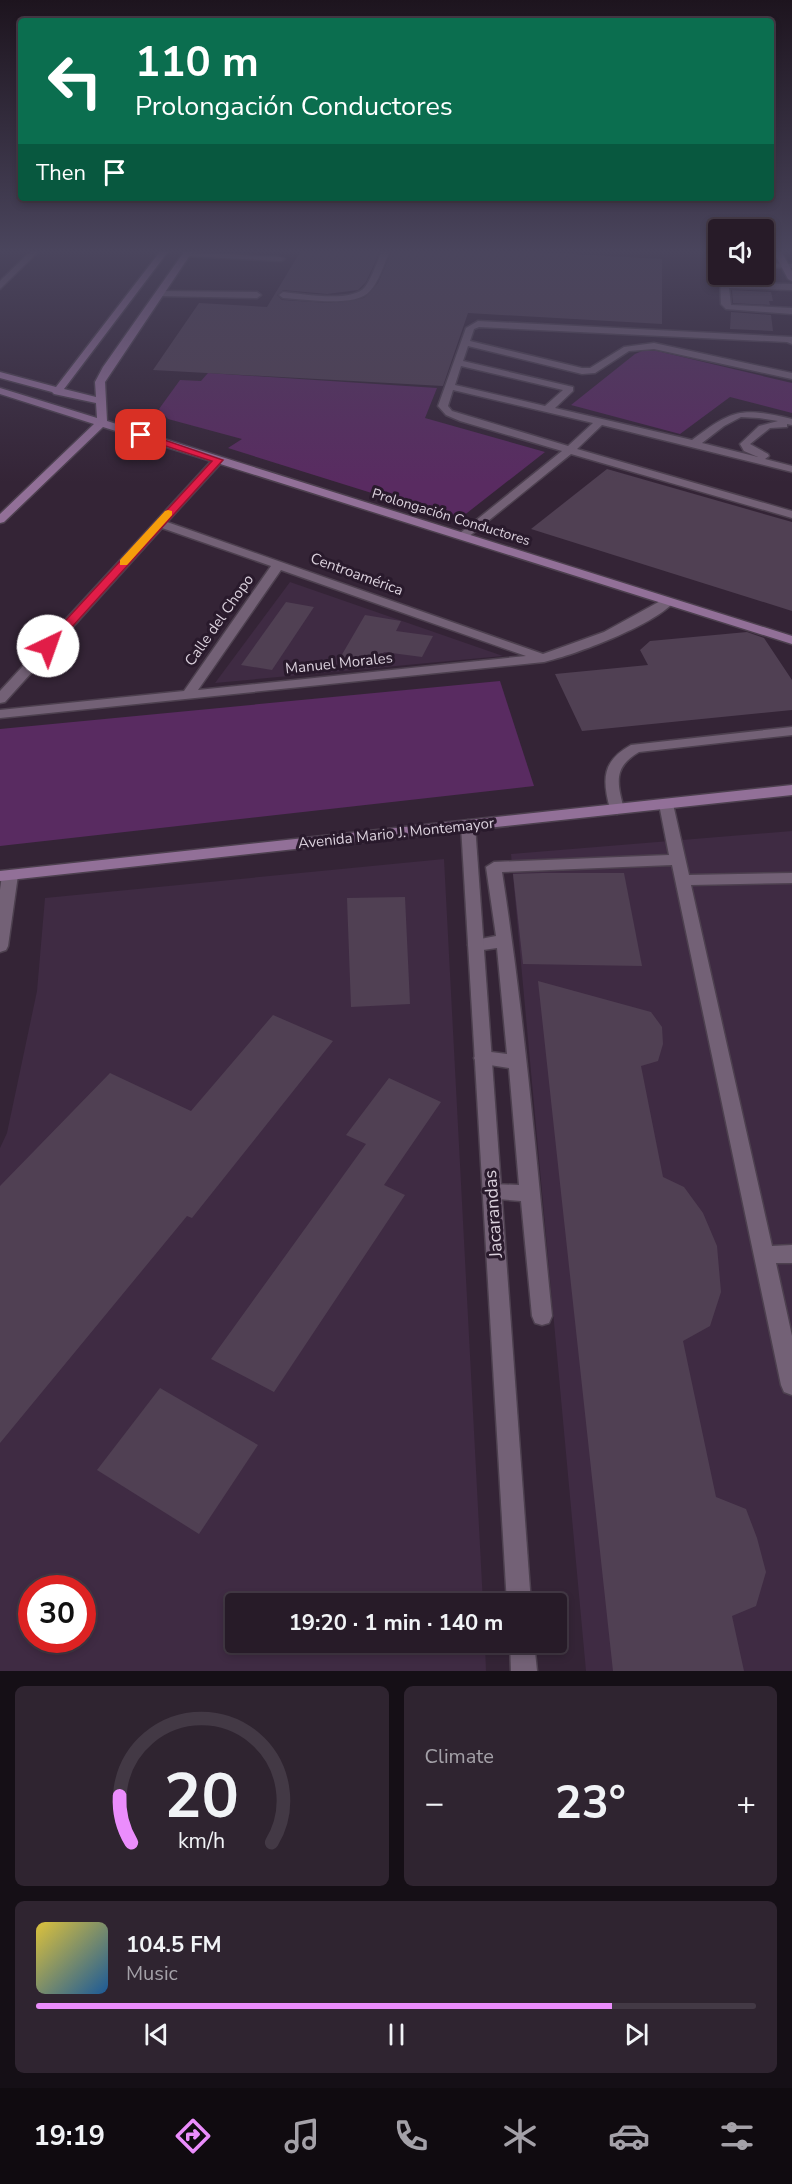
<!DOCTYPE html>
<meta charset="utf-8">
<style>
body{margin:0;font-family:"Nunito Sans",sans-serif;background:#2f2430;color:#f1f3f6;height:100vh;display:flex;flex-direction:column;font-size:22px;white-space:nowrap}
*{box-sizing:border-box;margin:0}
p{font-size:20px;color:#a4a1a8}
.icon{flex:none;width:33px;height:33px;fill:none;stroke:currentColor;stroke-width:2;stroke-linecap:round;stroke-linejoin:round}
.map{position:relative;height:1671px;overflow:hidden}
.sheet{display:flex;flex-direction:column;gap:15px;padding:15px;background:#150f16;flex:1}
.sheet>*{flex:none}
.top-card{position:absolute;left:18px;top:18px;width:756px;height:183px;border-radius:6px;box-shadow:0 3px 9px #0003,0 0 0 2px #433945;background:#0b6e4f;color:#fff;overflow:hidden}
.fabs{position:absolute;left:708px;top:219px;display:grid;gap:12px}
.fabs a{display:grid;place-items:center;width:66px;height:66px;border-radius:6px;background:#271b28;box-shadow:0 3px 9px #0003,0 0 0 2px #433945;font-size:30px}
.speed{position:absolute;left:18px;top:1575px;display:flex;gap:12px;font-size:30px;font-weight:700;text-align:center}
.speed>*{display:grid;place-content:center;width:78px;height:78px;border-radius:50%;background:#271b28;box-shadow:0 3px 9px #0003,0 0 0 2px #433945;line-height:1}
.speed .limit{border:9px solid #d22;background:#fff;color:#111}
.pin{position:absolute;display:grid;place-items:center;width:51px;height:51px;color:#fff;margin:-26px;border-radius:12px;box-shadow:0 3px 9px #0006}
.me{position:absolute;width:66px;margin:-33px;rotate:42deg;stroke-linejoin:round;filter:drop-shadow(0 0 4px #0008)}
.turn{display:flex;align-items:center;gap:21px;height:126px;padding:0 18px;font-size:27px}
.turn .icon{width:78px;height:78px;stroke-width:2.5}
.turn b{display:block;font-size:42px;line-height:51px}
.then{display:flex;align-items:center;height:57px;padding:0 18px;background:#0003;gap:12px;font-size:22px}
.big{font-size:45px;font-weight:700;line-height:1.1}
.sheet .card{flex:1;display:flex;flex-direction:column;justify-content:center;gap:9px;min-width:0;padding:0 21px;border-radius:9px;background:#2f2430}
.sheet .dial{align-items:center;gap:0}
.dial svg{height:156px;overflow:visible;fill:none;stroke:#433945;stroke-width:7;stroke-linecap:round;text-anchor:middle}
.dial text{fill:#f1f3f6;stroke:none}
.song{display:flex;align-items:center;gap:18px}
.cover{width:72px;height:72px;border-radius:9px;background:linear-gradient(135deg,hsl(50 70% 55%),hsl(210 70% 35%))}
.played{height:6px;border-radius:3px;background:linear-gradient(90deg,#eb8dfc 80%,#433945 80%)}
.keys{display:flex;justify-content:space-around;direction:ltr}
.heat{display:flex;justify-content:space-between;align-items:center;font-size:33px;direction:ltr}
.sheet .tiles{flex:1;display:grid;gap:15px;grid-template-columns:1fr 1fr}
.card:last-child{grid-column:span 2}
.trip{position:absolute;left:225px;top:1593px;width:342px;height:60px;border-radius:6px;background:#271b28;box-shadow:0 3px 9px #0003,0 0 0 2px #433945;font-weight:700;line-height:60px;text-align:center}
.tab-bar{display:flex;height:96px;justify-content:space-around;align-items:center;background:#100b10;color:#a4a1a8}
.tab-bar .icon{width:42px;height:42px}
.tab-bar .selected{color:#eb8dfc}
.tab-bar b{font-size:27px;color:#f1f3f6}
.map>svg:first-child{display:block}
.built{fill:#3f2b43;fill-rule:evenodd}
.green{fill:#592b61}
.building{fill:#504053}
.lines{fill:none;stroke-linecap:round;stroke-linejoin:round}
.lane-casing{stroke:#4d404f;stroke-width:3}
.street-casing{stroke:#4d404f;stroke-width:3}
.secondary-casing{stroke:#4d404f;stroke-width:3}
.lane{fill:#736176;fill-rule:evenodd}
.street{fill:#736176;fill-rule:evenodd}
.secondary{fill:#927098;fill-rule:evenodd}
.route{fill:#e11d48;stroke:#92132f;stroke-width:1.5}
.slow{fill:#f59e0b}
.labels{text-anchor:middle;dominant-baseline:central;stroke-width:6;stroke-linejoin:round;paint-order:stroke}
.far-street-label{font-size:14px;fill:#dad0dc;stroke:#291a2c}
.street-label{font-size:15px;fill:#dad0dc;stroke:#291a2c}
.near-street-label{font-size:18px;fill:#dad0dc;stroke:#291a2c}
</style>
<div class="map">
<svg width="792" height="1671" viewBox="0 0 792 1671">
<rect width="100%" height="100%" fill="#342436"/>
<g class="built">
<polygon points="290,582 503,656 215,683"/>
<polygon points="792,831 792,1671 586,1671 511,854"/>
<path d="M444 859 483 1603 236 1604V1642L485 1643 486 1671H0V1148L7 1133 37 991 45 898ZM32 1588H82V1640H32Z"/>
</g>
<g class="green">
<polygon points="642,351 657,351 792,383 792,413 730,397 680,434 571,405 635,354"/>
<polygon points="208,373 437,388 425,418 545,452 458,520 228,448 242,439 168,419 159,409 180,380 201,381"/>
<polygon points="500,681 534,786 0,846 0,729"/>
</g>
<g class="building">
<polygon points="302,249 381,249 366,282 358,290 327,294 283,290 277,295 282,300 329,303 364,298 378,283 393,249 486,249 662,259 662,324 468,313 443,386 153,370 199,303 267,307"/>
<polygon points="732,274 767,274 769,281 732,281"/>
<polygon points="732,290 771,292 773,301 769,301 770,305 733,303"/>
<polygon points="731,312 771,315 773,331 730,329"/>
<polygon points="607,469 792,522 792,611 531,529"/>
<polygon points="286,602 314,607 272,670 241,665"/>
<polygon points="365,615 401,621 396,631 433,636 422,657 384,652 376,664 340,658"/>
<polygon points="747,632 764,638 792,680 792,710 582,731 555,674 648,665 640,650 650,641"/>
<polygon points="542,873 624,873 642,966 523,964 513,874"/>
<polygon points="405,897 410,1004 351,1007 347,898"/>
<polygon points="538,981 651,1012 662,1027 663,1044 658,1061 641,1066 663,1177 684,1187 703,1213 717,1246 721,1292 710,1326 683,1341 716,1497 746,1509 757,1538 766,1572 756,1606 732,1616 744,1671 613,1671"/>
<polygon points="273,1015 333,1041 192,1218 187,1216 0,1443 0,1186 110,1073 191,1111"/>
<polygon points="389,1078 441,1102 384,1185 405,1195 274,1392 211,1359 366,1144 346,1135"/>
<polygon points="160,1388 258,1445 199,1534 97,1470"/>
</g>
<g class="lines">
<defs>
<g id="lane">
<path d="M383 249H391C384 263 380 280 370 291 356 308 304 299 283 298L279 295 283 292C302 294 353 303 365 287 373 276 377 261 383 249Z"/>
<polygon points="764,263 792,264 792,268 764,267"/>
<polygon points="720,274 728,274 728,283 792,284 792,290 729,288 731,305 792,308 792,314 726,309 721,304"/>
<path d="M478 321 792 337V344L787 342 479 327 474 329 470 341 582 368H590L624 347 654 343 792 373V379L654 349 629 351 595 373 582 374 468 346 463 361 573 387V391L555 408 692 440C733 409 741 407 792 419V425L787 424V427L770 428 750 444 768 454 769 456 765 459 792 466V472L602 425 577 449 792 511V518L571 454 467 538H459V534L562 451 460 421 446 415 438 406 466 328ZM461 366 563 390 545 406 455 385ZM453 390 593 423 568 446 452 411 448 406ZM741 417 759 418 778 421 759 426 740 444 744 451 758 457 702 443 724 426Z"/>
<path d="M792 727V735L639 752C613 767 617 783 624 809L617 814 610 809C602 779 602 761 631 745Z"/>
<path d="M666 799 673 804 689 875 792 873V883L691 885 772 1246 792 1245V1263H776L792 1336V1395L784 1392 781 1385 672 865 502 872C525 1020 537 1168 552 1316L549 1323 542 1325 535 1323 532 1316 521 1201 485 1198 482 1192 485 1186 492 1184 519 1185 509 1068 477 1063 474 1058 477 1053 483 1051 507 1054 497 948 476 951 470 949 468 945 470 941 496 936 486 867 494 862 669 855 659 804Z"/>
</g>
<g id="street">
<polygon points="33,249 41,249 0,289 0,281"/>
<polygon points="183,252 281,257 285,259 281,261 186,256 183,256"/>
<polygon points="157,291 257,292 261,295 257,298 160,296 156,293"/>
<path d="M218 457 222 458V462L167 522 543 654 604 632 664 599H672L674 602C652 626 577 654 544 662L0 718V710L184 691 271 566 162 528 5 702 0 703V691L214 458ZM281 570 526 656 198 690Z"/>
<polygon points="468,820 475,825 531,1604 507,1604 461,825"/>
<polygon points="10,870 18,875 8,946 6,950 0,952 0,890 2,875"/>
<polygon points="510,1642 534,1642 537,1671 511,1671"/>
</g>
<g id="secondary">
<polygon points="162,249 170,249 64,389 96,397 95,382 103,367 186,249 194,249 105,382 107,421 792,636 792,644 103,427 4,522 0,523 0,514 94,424 0,394 0,388 97,418 96,403 54,394 52,392 0,378 0,372 56,387"/>
<polygon points="772,249 780,249 792,271 792,281 788,279"/>
<polygon points="792,785 792,795 0,881 0,871"/>
</g>
</defs>
<use href="#lane" class="lane-casing"/>
<use href="#street" class="street-casing"/>
<use href="#secondary" class="secondary-casing"/>
<use href="#lane" class="lane"/>
<use href="#street" class="street"/>
<use href="#secondary" class="secondary"/>
</g>
<linearGradient id="sky" x2="0" y2="1"><stop stop-color="#1d141e"/><stop offset="0.52" stop-color="#4a455d"/><stop offset="1" stop-color="#4a455d" stop-opacity="0"/></linearGradient>
<rect width="792" height="483" fill="url(#sky)"/>
<polygon class="route" points="138,433 144,433 223,460 52,649 44,649 44,644 212,461 138,437"/>
<polygon class="slow" points="168,510 172,511 172,515 127,565 120,565 120,560 165,511"/>
<g class="labels">
<g class="far-street-label">
<text transform="translate(451 517) rotate(17)">Prolongación Conductores</text>
</g>
<g class="street-label">
<text transform="translate(357 574) rotate(20)">Centroamérica</text>
<text transform="translate(219 620) rotate(-55)">Calle del Chopo</text>
<text transform="translate(339 663) rotate(-6)">Manuel Morales</text>
<text transform="translate(396 833) rotate(-6)">Avenida Mario J. Montemayor</text>
</g>
<g class="near-street-label">
<text transform="translate(493 1214) rotate(-94)">Jacarandas</text>
</g>
</g>
</svg>
<div class="fabs">
<a><svg class="icon" aria-label="sound" viewBox="0 0 24 24"><path d="M4 9h4l5-4v14l-5-4H4zM17 9q2 3 0 6"/></svg></a>
</div>
<div class="speed"><div class="limit">30</div></div>
<div class="pin" style="left:141px;top:435px;background:#d93025"><svg class="icon" aria-label="arrive" viewBox="0 0 24 24"><path d="M6 21V4h12l-3 4 3 4H6"/></svg></div>
<svg class="me" style="left:48px;top:646px" viewBox="-20 -20 40 40"><circle r="19" fill="#fff"/><path d="M0-13L10 11 0 6-10 11z" fill="#e11d48"/></svg>
<div class="trip">19:20 · 1 min · 140 m</div>
<div class="top-card">
<div class="turn"><svg class="icon" aria-label="left" viewBox="0 0 24 24"><path d="M17 20v-9H6M10 6l-5 5 5 5"/></svg><div><b>110 m</b>Prolongación Conductores</div></div>
<div class="then">Then<svg class="icon" aria-label="arrive" viewBox="0 0 24 24"><path d="M6 21V4h12l-3 4 3 4H6"/></svg></div>
</div>
</div>
<section class="sheet">
<div class="tiles">
<div class="card dial"><svg viewBox="0 0 100 80">
<path d="M14 69A42 42 0 1 1 86 69"/>
<path d="M14 69A42 42 0 0 1 8 45" stroke="#eb8dfc"/>
<text x="50" y="56" font-size="32" font-weight="700">20</text>
<text x="50" y="72" font-size="11">km/h</text>
</svg></div>
<div class="card"><p>Climate</p>
<div class="heat"><a>−</a><b class="big">23°</b><a>+</a></div>
</div>
<div class="card">
<div class="song"><i class="cover"></i><div><b>104.5 FM</b><p>Music</p></div></div>
<div class="played"></div>
<div class="keys"><svg class="icon" aria-label="previous" viewBox="0 0 24 24"><path d="M18 5L8 12l10 7zM5 5v14"/></svg><svg class="icon" aria-label="pause" viewBox="0 0 24 24"><path d="M8 5v14M16 5v14"/></svg><svg class="icon" aria-label="next" viewBox="0 0 24 24"><path d="M6 5l10 7-10 7zM19 5v14"/></svg></div>
</div>
</div>
</section>
<nav class="tab-bar">
<b>19:19</b>
<svg class="icon selected" aria-label="directions" viewBox="0 0 24 24"><path d="M12 3l9 9-9 9-9-9zM9 14v-3h6M13 9l2 2-2 2"/></svg>
<svg class="icon" aria-label="music" viewBox="0 0 24 24"><path d="M9 18V5l10-2v13"/><circle cx="6" cy="18" r="3"/><circle cx="16" cy="16" r="3"/></svg>
<svg class="icon" aria-label="phone" viewBox="0 0 24 24"><path d="M5 4h4l2 5-3 2q2 4 5 5l2-3 5 2v4C11 20 4 13 5 4z"/></svg>
<svg class="icon" aria-label="climate" viewBox="0 0 24 24"><path d="M12 3v18M4 7l16 10M4 17L20 7"/></svg>
<svg class="icon" aria-label="car" viewBox="0 0 24 24"><path d="M5 17H2v-5l4-1 3-4h7l3 4 3 1v5h-3M9 17h6M6 11h13"/><circle cx="7" cy="17" r="2"/><circle cx="17" cy="17" r="2"/></svg>
<svg class="icon" aria-label="filters" viewBox="0 0 24 24"><path d="M4 7h16M4 17h16"/><circle cx="9" cy="7" r="2"/><circle cx="15" cy="17" r="2"/></svg>
</nav>
